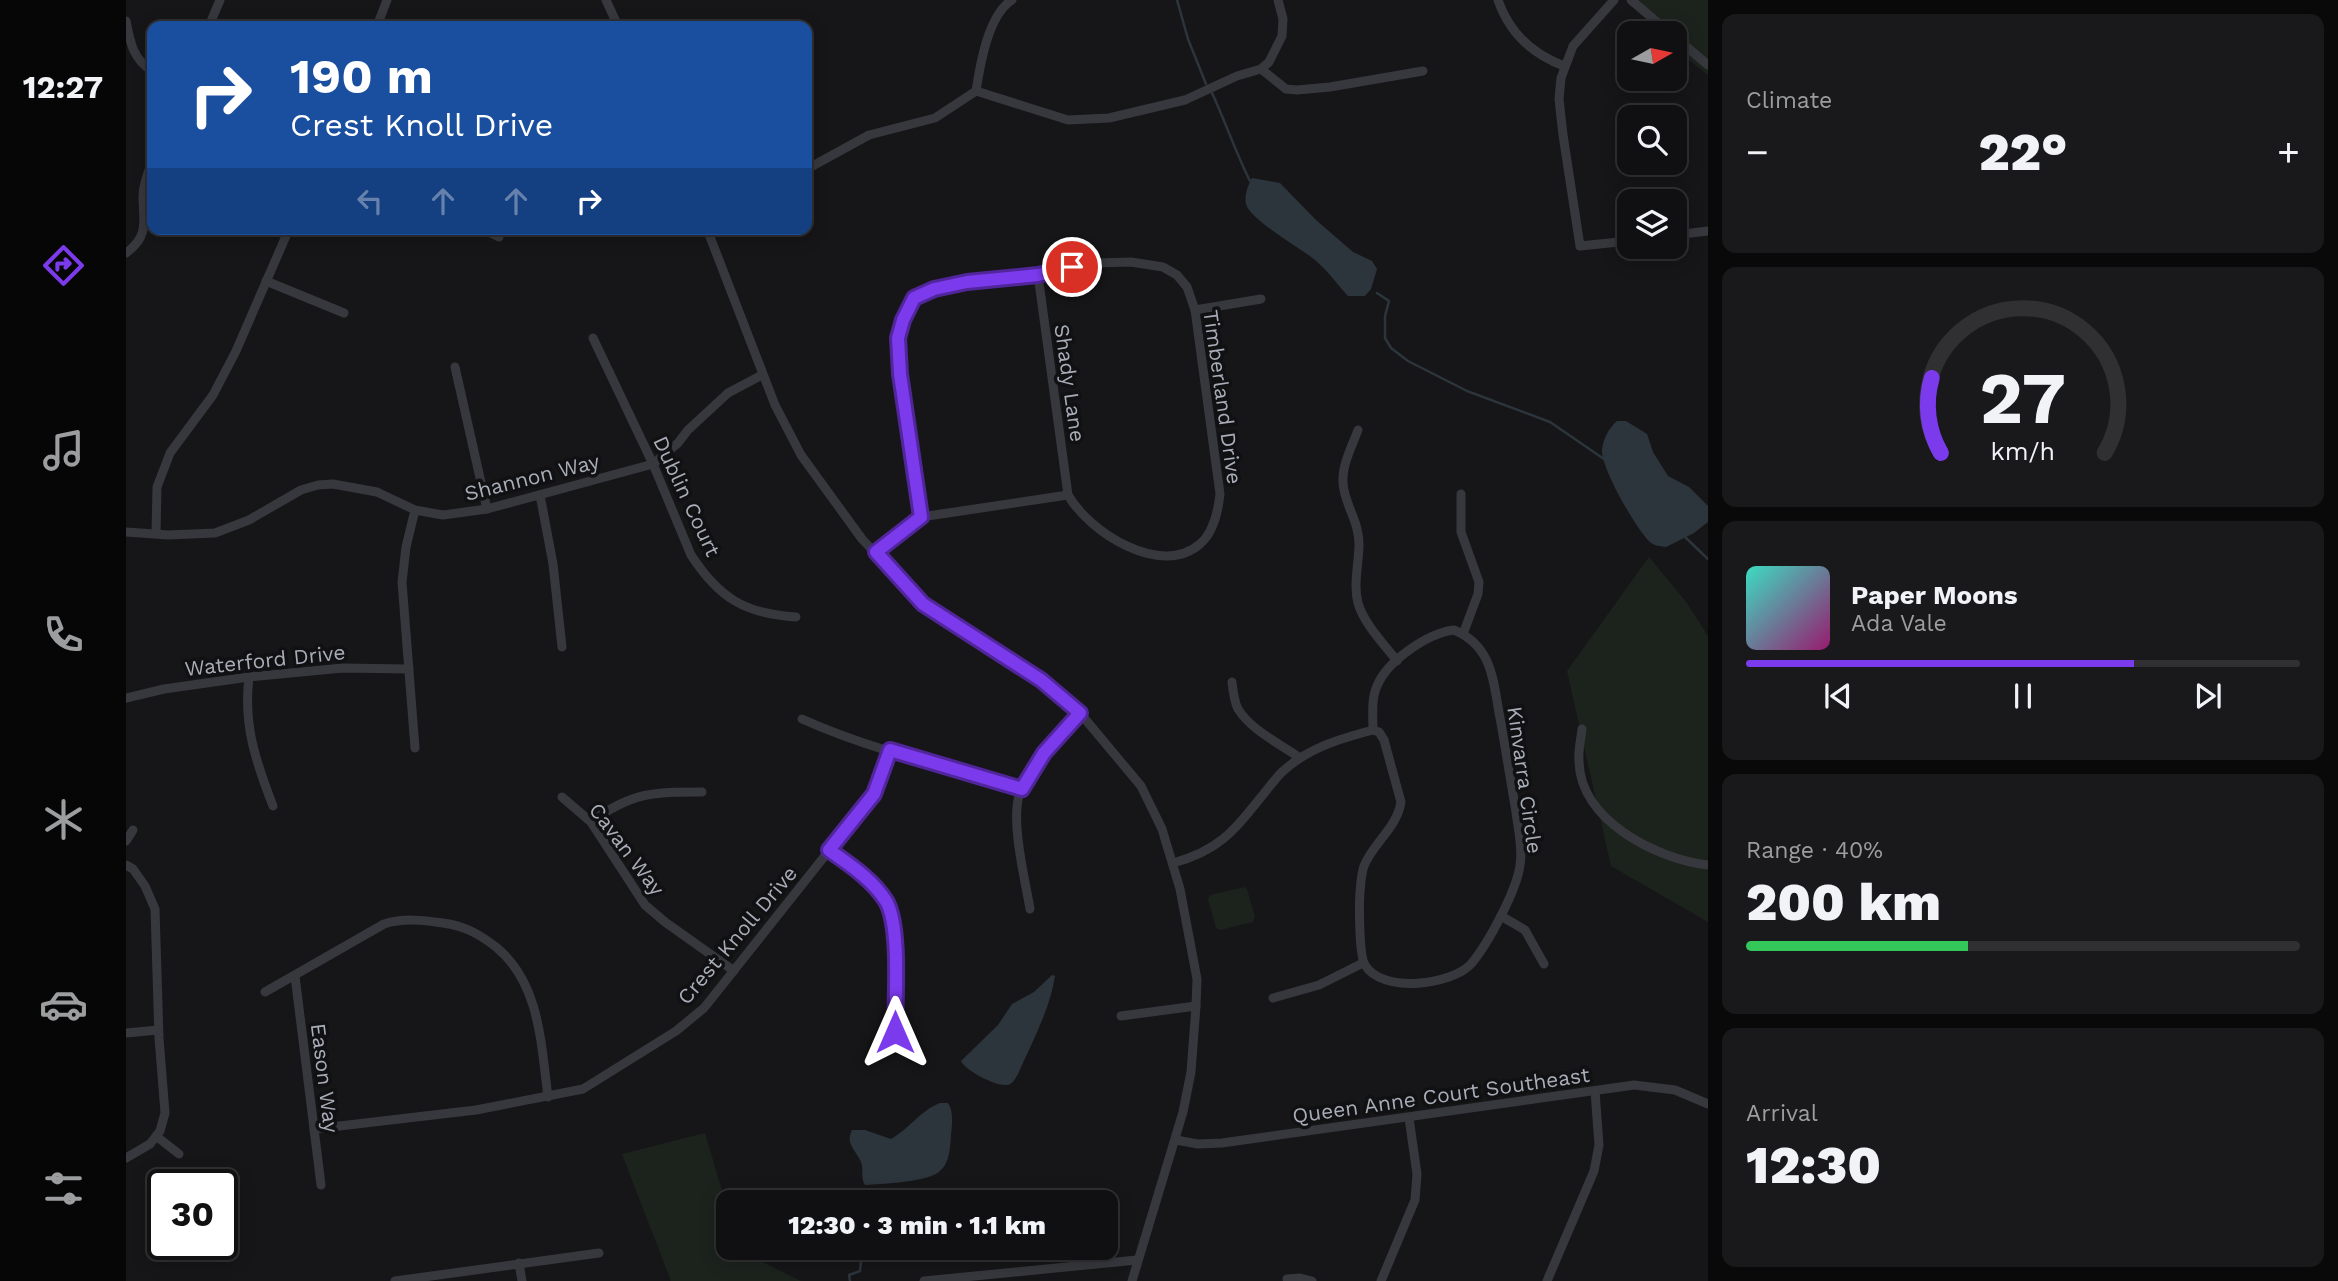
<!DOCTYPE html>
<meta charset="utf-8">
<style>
body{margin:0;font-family:"Work Sans",sans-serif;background:#19191b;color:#f1f3f6;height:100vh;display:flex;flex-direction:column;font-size:26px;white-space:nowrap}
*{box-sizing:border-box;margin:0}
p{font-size:23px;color:#9c9d9f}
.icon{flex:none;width:38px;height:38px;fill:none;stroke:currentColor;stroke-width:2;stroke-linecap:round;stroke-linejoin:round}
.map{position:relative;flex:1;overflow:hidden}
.sheet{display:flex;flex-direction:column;gap:14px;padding:14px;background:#09090a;width:630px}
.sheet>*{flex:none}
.guide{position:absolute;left:21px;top:21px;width:665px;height:214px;border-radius:14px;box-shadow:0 4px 18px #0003,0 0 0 2px #303032;background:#1a4fa0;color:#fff;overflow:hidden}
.needle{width:46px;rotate:81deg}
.fabs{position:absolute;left:1491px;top:21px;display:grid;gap:14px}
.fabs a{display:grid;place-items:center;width:70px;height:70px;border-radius:14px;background:#101012;box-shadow:0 4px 18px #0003,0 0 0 2px #303032;font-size:35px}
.speed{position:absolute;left:21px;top:1169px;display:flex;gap:14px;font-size:35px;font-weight:700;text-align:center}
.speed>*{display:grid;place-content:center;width:91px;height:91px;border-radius:50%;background:#101012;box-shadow:0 4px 18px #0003,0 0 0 2px #303032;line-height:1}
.speed .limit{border:4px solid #111;border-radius:10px;background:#fff;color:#111}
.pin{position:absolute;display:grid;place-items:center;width:60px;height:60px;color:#fff;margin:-30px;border:4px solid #fff;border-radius:50%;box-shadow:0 2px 7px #0007}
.me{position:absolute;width:77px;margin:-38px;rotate:0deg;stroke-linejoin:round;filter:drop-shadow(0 0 5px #0008)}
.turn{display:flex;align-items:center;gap:24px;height:147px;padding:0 28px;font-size:32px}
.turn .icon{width:91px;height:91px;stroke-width:2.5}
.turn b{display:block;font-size:49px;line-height:60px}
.lanes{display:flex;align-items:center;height:66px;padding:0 28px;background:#0003;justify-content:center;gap:35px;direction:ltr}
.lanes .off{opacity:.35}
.big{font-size:52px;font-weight:800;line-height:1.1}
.sheet .widget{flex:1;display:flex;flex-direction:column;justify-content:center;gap:10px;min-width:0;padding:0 24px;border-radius:14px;background:#19191b}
.sheet .dial{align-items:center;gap:0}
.dial svg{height:182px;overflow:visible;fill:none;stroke:#303032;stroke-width:7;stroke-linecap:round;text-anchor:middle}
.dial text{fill:#f1f3f6;stroke:none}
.song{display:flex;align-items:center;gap:21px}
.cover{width:84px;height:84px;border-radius:10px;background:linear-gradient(135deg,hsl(170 70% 55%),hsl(320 70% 35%))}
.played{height:7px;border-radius:4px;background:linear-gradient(90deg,#7c3aed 70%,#303032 70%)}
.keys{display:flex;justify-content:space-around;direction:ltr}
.heat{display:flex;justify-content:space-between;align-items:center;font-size:38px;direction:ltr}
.charge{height:10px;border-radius:5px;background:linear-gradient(90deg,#34c759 40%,#303032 0)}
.trip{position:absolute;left:590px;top:1190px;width:402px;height:70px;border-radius:14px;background:#101012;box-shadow:0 4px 18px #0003,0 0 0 2px #303032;font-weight:800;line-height:70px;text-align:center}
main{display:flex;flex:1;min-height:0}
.menu{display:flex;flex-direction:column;width:126px;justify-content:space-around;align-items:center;background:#060607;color:#9c9d9f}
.menu .icon{width:49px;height:49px}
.menu .current{color:#7c3aed}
.menu b{font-size:32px;color:#f1f3f6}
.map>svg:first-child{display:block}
.green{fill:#1c231d}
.water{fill:#2c353c}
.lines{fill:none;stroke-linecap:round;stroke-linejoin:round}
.stream{stroke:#2c353c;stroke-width:2.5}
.minor{stroke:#37383d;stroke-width:9}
.route-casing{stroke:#51269a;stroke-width:18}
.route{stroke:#7c3aed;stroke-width:12}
.labels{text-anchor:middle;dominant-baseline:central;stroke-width:7;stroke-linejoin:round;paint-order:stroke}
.street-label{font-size:21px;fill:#a8adb8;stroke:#111113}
</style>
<main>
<nav class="menu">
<b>12:27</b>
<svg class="icon current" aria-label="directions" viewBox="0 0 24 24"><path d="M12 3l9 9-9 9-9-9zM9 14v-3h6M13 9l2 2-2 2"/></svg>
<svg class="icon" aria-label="music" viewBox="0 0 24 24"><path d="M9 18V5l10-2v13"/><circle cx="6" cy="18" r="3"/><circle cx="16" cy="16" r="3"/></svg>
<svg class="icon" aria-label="phone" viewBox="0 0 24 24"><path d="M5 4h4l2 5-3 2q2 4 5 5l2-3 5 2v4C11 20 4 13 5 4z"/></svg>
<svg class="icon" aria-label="climate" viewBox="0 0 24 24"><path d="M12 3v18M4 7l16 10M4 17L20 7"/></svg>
<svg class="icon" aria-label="car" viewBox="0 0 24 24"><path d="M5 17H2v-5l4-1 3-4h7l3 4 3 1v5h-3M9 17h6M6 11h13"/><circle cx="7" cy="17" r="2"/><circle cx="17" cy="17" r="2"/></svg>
<svg class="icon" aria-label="filters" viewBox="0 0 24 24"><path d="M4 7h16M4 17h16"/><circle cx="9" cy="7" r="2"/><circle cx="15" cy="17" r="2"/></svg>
</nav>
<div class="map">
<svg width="1582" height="1281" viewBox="0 0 1582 1281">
<rect width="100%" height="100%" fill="#161618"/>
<g class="green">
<polygon points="1505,0 1582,0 1582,75 1549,49 1549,33 1535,33"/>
<polygon points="1523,557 1560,602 1582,636 1582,922 1485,866 1441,671"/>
<polygon points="1118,887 1121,889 1129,917 1127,922 1094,930 1090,928 1082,899 1084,895"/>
<polygon points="579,1133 602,1211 602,1248 613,1248 614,1251 675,1281 545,1281 496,1154"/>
</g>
<g class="water">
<path d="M1126 178 1154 183 1190 220 1227 252 1246 261 1251 269 1245 289 1239 296H1222C1211 284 1201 270 1189 260 1175 248 1125 221 1120 204 1118 196 1122 185 1126 178Z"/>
<path d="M1491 421H1500L1521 434 1527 452 1542 476 1563 487 1582 506V522L1568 533 1540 547C1534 546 1528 546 1524 542 1510 529 1475 468 1476 450 1477 439 1483 428 1491 421Z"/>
<path d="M926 975 929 976C924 1010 905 1044 892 1074 889 1079 886 1086 879 1085 868 1085 840 1071 835 1061L872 1025 886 1004 908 992Z"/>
<path d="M814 1103H822C828 1112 826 1125 825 1135 824 1148 824 1162 814 1171 803 1182 755 1184 739 1185 734 1177 738 1170 735 1162 730 1150 719 1144 726 1130H739L765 1139C783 1129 795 1110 814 1103Z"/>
</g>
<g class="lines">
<g class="stream">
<polyline points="1051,0 1062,39 1080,84"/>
<path d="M1086 93C1100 123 1109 151 1124 181"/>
<polyline points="1251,293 1263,301 1259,316 1259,338 1265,348 1282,361 1341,391 1424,422 1478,459"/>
<polyline points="1559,537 1582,559"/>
<polyline points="732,1202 736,1195"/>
<polyline points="735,1248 736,1249"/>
<polyline points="724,1281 723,1275 734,1271 735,1261"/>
</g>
<g class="minor">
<polyline points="480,0 492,26"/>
<path d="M1372 0C1383 32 1406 54 1438 66"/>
<polyline points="1488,0 1447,46 1435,78 1433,99 1437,135 1454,246 1503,241"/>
<polyline points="1505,0 1544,33"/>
<path d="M0 21C4 42 7 59 26 71"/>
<polyline points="83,26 94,0"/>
<polyline points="251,26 261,0"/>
<polyline points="1549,37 1582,65"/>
<polyline points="1135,69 1160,89 1171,90 1204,87 1297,71"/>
<polyline points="850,91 942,120 983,118 1059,100 1111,76 1135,69 1143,62 1156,36 1157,19 1152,0"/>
<path d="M681 169 743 135 809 118 850 91C854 65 862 15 886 0"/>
<polyline points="356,229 373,237"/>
<polyline points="581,229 649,405 675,455 736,539 797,604 915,680 954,713 1015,786 1036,829 1054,889 1071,979 1070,1006 1065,1072 1057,1112 1006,1281"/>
<polyline points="1549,235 1582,231"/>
<path d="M0 253C24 236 17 220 17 196 17 185 22 172 26 162"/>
<polyline points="140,281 218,313"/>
<polyline points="1069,310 1135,299"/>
<path d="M467 338 527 464 565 555C593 598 619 614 670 617"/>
<polyline points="329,367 361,509"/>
<path d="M1232 430C1226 446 1216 465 1217 482 1217 502 1233 520 1233 544 1233 563 1227 584 1232 603 1238 624 1258 644 1271 661"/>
<polyline points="1335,494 1335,532 1353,582 1352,594 1337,634"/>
<polyline points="414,495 427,564 436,647"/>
<polyline points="795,517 942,495"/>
<polyline points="0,532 42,535 89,533 123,520 175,490 192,485 207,484 251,492 289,510 317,515 361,509 527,464 552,443 562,430 602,393 636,375"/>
<polyline points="30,533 31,487 44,453 87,395 110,351 163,229"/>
<path d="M750 552 795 517 774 374 772 338 777 320 788 298 808 289 841 283 912 275 968 263 1005 262 1037 267 1051 275 1061 287 1069 310 1094 494C1092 511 1088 532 1074 544 1035 578 963 532 942 495L912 275"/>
<path d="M1328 630C1369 647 1367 685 1375 723 1380 753 1385 782 1390 812 1392 829 1397 848 1394 865 1391 890 1362 944 1345 964 1326 985 1256 994 1239 965 1233 956 1233 905 1234 892 1235 883 1235 874 1238 866 1247 843 1271 828 1275 802L1258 740 1253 732 1247 730C1247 716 1245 699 1251 686 1261 661 1302 633 1328 630Z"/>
<path d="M123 677C117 725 130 762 147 806"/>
<path d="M1106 682C1107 691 1108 701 1112 709 1125 730 1154 744 1174 758"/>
<polyline points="0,698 38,689 123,677 217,668 283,669"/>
<path d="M676 719C745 750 823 768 896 789"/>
<path d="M1456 729C1455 739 1452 750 1453 761 1454 821 1531 859 1582 865"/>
<polyline points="289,748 276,582 280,547 289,510"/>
<polyline points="436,797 465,822 519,905 539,922 608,971"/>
<path d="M465 822C506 792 527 792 576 792"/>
<polyline points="0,841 7,830"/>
<path d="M703 850C724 865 746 879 760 901 775 926 769 1001 769 1032"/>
<path d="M1047 863C1092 851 1107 832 1135 797 1142 789 1148 780 1156 772 1182 748 1213 739 1247 730"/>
<polyline points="0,865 7,869 19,886 29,909 33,1038 39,1113 34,1131 24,1144 0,1158"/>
<path d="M904 909C899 879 885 824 893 796 903 763 932 737 954 713"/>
<polyline points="1375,916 1399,930 1418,964"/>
<polyline points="169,976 195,1185"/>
<path d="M139 992 258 924C277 918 297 920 317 923 339 926 353 934 370 947 414 983 415 1044 422 1097"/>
<polyline points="1147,998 1193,985 1237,963"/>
<polyline points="995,1016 1070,1006"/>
<polyline points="0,1033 32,1030"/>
<polyline points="188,1129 350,1110 457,1089 550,1031 578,1008 748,794 764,750"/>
<polyline points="30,1136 53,1154"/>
<polyline points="1050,1140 1072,1144 1096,1143 1508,1085 1549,1090 1582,1104"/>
<polyline points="393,1263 396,1281"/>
<polyline points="1161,1279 1174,1278 1186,1281"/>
<polyline points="269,1281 473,1253"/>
<polyline points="798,1281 1011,1260"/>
<polyline points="1255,1281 1289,1200 1291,1174 1283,1118"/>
<polyline points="1421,1281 1468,1171 1473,1145 1469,1091"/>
</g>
</g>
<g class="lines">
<defs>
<path id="route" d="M769 1032C769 1001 775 926 760 901 746 879 724 865 703 850L748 794 764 750 896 789 918 753 954 713 915 680 797 604 750 552 795 517 774 374 772 338 777 320 788 298 808 289 841 282 912 275 946 267"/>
</defs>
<use href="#route" class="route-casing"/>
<use href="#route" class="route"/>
</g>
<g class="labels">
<g class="street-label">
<text transform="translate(944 383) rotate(82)">Shady Lane</text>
<text transform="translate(1097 397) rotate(82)">Timberland Drive</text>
<text transform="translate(406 477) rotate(-14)">Shannon Way</text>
<text transform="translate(561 496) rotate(65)">Dublin Court</text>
<text transform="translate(139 660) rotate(-6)">Waterford Drive</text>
<text transform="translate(1399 780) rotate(82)">Kinvarra Circle</text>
<text transform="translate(501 849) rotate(53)">Cavan Way</text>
<text transform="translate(611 935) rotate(-50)">Crest Knoll Drive</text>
<text transform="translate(199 1078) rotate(83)">Eason Way</text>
<text transform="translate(1315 1095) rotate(-8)">Queen Anne Court Southeast</text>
</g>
</g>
</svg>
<div class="fabs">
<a><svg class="needle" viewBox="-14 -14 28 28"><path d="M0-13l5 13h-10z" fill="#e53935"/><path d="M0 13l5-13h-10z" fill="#9c9d9f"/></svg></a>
<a><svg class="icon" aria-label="search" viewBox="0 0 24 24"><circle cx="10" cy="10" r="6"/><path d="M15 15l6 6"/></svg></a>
<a><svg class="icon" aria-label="layers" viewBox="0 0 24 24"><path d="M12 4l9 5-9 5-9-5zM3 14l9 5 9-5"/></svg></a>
</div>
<div class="speed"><div class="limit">30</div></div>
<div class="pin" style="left:946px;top:267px;background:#d93025"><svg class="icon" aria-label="arrive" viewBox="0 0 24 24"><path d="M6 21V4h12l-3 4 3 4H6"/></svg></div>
<svg class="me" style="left:769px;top:1032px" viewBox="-20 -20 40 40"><path d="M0-17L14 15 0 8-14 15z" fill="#7c3aed" stroke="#fff" stroke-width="4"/></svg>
<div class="trip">12:30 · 3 min · 1.1 km</div>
<div class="guide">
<div class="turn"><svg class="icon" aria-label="right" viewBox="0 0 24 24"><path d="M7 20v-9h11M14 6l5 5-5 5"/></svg><div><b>190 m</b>Crest Knoll Drive</div></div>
<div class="lanes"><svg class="icon off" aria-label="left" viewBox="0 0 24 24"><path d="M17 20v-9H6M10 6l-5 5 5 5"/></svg><svg class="icon off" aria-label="ahead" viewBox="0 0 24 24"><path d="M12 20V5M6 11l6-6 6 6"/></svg><svg class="icon off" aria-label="ahead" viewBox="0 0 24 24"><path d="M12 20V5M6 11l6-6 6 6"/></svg><svg class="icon" aria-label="right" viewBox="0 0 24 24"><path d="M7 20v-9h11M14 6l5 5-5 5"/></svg></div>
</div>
</div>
<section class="sheet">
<div class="widget"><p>Climate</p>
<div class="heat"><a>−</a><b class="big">22°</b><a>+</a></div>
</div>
<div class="widget dial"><svg viewBox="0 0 100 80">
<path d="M14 69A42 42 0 1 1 86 69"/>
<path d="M14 69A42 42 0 0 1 10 36" stroke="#7c3aed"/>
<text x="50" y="56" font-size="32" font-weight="700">27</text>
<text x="50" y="72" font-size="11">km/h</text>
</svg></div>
<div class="widget">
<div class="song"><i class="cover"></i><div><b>Paper Moons</b><p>Ada Vale</p></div></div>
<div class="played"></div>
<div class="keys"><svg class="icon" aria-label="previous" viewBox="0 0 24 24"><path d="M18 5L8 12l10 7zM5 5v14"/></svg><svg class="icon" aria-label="pause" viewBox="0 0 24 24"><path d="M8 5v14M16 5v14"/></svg><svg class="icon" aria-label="next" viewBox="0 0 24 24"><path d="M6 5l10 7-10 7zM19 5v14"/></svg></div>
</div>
<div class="widget"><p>Range · 40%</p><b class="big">200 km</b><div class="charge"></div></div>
<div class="widget"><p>Arrival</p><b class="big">12:30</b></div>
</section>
</main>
